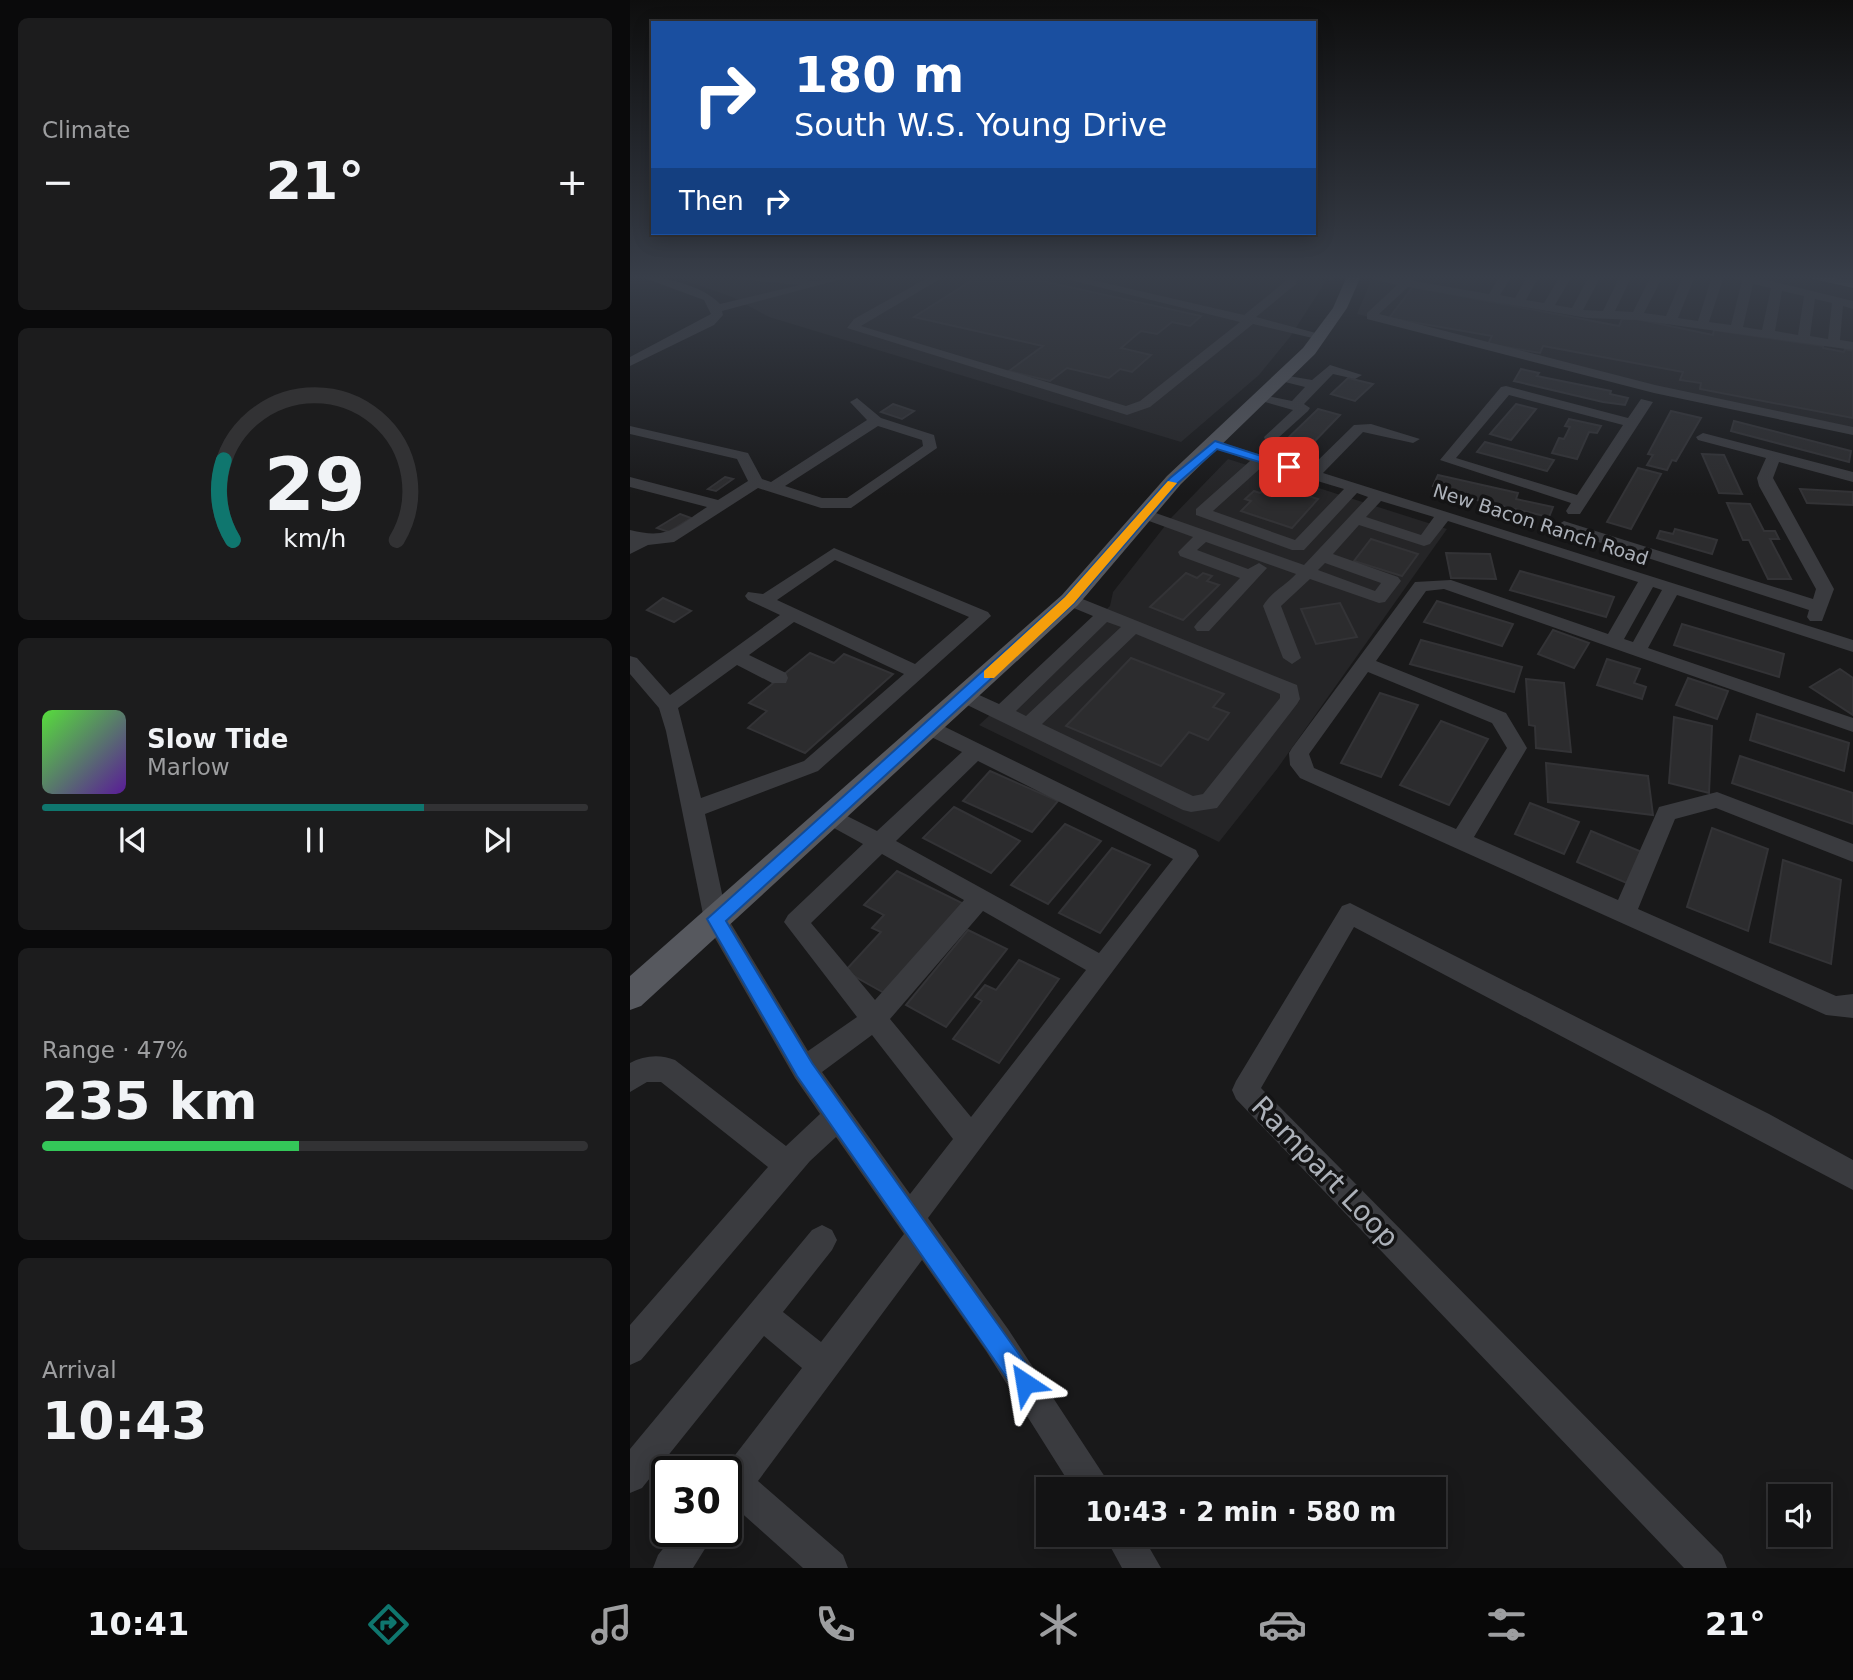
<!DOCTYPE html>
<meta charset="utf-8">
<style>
body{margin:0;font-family:"DejaVu Sans",sans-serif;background:#1c1c1d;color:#f1f3f6;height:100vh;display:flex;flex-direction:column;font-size:26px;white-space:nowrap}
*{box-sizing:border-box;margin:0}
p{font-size:23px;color:#9d9ea0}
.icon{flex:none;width:38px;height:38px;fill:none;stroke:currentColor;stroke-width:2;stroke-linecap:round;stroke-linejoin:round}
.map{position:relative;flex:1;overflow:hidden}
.panel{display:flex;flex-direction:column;gap:18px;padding:18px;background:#0a0a0b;width:630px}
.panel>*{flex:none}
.top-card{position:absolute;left:21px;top:21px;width:665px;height:214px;border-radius:0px;box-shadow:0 4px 18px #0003,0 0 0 2px #323234;background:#1a4fa0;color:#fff;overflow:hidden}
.buttons{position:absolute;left:1138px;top:1484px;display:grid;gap:14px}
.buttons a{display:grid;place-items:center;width:63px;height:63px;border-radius:0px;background:#131314;box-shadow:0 4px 18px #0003,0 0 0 2px #323234;font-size:35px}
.speed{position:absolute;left:21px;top:1456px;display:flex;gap:14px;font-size:35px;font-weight:700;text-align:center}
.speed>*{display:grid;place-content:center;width:91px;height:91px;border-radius:50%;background:#131314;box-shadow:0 4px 18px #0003,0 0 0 2px #323234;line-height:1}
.speed .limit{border:4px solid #111;border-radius:10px;background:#fff;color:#111}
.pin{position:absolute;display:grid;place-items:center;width:60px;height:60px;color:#fff;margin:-30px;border-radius:14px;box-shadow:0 4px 10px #0006}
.me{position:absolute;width:77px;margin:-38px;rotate:327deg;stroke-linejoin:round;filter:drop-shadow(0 0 5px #0008)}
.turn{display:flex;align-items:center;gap:24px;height:147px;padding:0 28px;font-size:32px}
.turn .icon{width:91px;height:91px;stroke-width:2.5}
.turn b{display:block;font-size:49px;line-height:60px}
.then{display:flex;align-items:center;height:66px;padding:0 28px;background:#0003;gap:14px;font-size:26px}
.big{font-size:52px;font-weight:700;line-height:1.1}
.panel .card{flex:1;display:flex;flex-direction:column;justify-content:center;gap:10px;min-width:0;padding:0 24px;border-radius:10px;background:#1c1c1d}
.panel .dial{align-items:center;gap:0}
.dial svg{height:182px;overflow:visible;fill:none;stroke:#323234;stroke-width:7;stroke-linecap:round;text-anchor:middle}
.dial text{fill:#f1f3f6;stroke:none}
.song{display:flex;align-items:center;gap:21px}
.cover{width:84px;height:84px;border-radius:10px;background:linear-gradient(135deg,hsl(110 70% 55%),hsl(270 70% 35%))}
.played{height:7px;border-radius:4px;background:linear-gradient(90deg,#0f766e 70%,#323234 70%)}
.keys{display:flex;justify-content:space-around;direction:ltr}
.heat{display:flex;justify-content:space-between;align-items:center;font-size:38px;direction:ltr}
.charge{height:10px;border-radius:5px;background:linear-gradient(90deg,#34c759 47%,#323234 0)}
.trip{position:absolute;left:406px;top:1477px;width:410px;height:70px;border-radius:0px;background:#131314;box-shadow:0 4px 18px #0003,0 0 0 2px #323234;font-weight:700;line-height:70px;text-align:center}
.menu{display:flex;height:112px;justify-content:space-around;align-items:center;background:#080808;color:#9d9ea0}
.menu .icon{width:49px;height:49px}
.menu .selected{color:#0f766e}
.menu b{font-size:32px;color:#f1f3f6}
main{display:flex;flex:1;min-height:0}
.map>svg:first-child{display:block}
.built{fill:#252527}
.building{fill:#2c2c2e;stroke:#333336;stroke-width:2}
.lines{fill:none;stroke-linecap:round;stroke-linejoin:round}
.path{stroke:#404246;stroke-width:2;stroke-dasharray:2 3.5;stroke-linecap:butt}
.minor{fill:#3a3b3f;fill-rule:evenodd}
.major{fill:#56585e;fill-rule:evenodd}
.route{fill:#1a73e8;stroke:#114b97;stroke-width:2}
.slow{fill:#f59e0b}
.labels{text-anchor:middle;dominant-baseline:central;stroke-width:7;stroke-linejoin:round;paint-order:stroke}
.far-street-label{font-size:19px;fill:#acb1b9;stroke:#141415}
.near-street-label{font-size:28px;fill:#acb1b9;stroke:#141415}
</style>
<main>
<section class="panel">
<div class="card"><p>Climate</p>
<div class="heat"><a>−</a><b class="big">21°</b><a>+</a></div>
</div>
<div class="card dial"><svg viewBox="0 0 100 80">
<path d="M14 69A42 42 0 1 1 86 69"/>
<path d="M14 69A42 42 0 0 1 10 34" stroke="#0f766e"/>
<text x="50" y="56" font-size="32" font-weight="700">29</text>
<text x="50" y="72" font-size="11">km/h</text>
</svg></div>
<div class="card">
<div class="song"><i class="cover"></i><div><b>Slow Tide</b><p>Marlow</p></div></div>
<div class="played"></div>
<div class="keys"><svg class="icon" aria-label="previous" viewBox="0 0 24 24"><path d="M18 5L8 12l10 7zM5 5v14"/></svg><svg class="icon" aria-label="pause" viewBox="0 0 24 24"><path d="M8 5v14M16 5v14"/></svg><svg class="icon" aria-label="next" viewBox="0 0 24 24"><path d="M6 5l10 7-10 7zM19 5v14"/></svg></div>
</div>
<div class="card"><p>Range · 47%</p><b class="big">235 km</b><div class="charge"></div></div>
<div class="card"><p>Arrival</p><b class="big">10:43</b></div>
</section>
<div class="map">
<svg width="1223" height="1568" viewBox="0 0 1223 1568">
<rect width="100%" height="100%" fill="#19191a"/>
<g class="built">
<polygon points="43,276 686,276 696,281 660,337 629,375 551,442 139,317 102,297"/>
<polygon points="743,276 1175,276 1223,289 1223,428 1024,389 727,314"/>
<polygon points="598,459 817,529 647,769 589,842 349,725 480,606 483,592 542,517"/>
</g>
<g class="building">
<polygon points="349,276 389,276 571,316 560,326 542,322 527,334 511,331 491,348 521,355 502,372 490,369 479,378 437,368 420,381 379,371 413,346 284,317"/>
<polygon points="783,287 989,326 992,319 1006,319 1083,335 1084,330 1193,346 1193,348 1214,352 1215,349 1223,351 1223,418 1070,389 1071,383 1050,380 1053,372 913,346 910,353 858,344 862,336 759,318"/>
<polygon points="891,369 909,373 907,376 981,391 980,394 998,398 995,405 973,402 884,381"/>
<polygon points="718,378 743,384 725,401 701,394"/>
<polygon points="263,404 284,411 272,419 251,412"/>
<polygon points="886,404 906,409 881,440 860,434"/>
<polygon points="688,409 710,415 678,448 655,441"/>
<polygon points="1041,411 1071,418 1046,461 1042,460 1037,470 1017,465 1023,455 1018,454"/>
<polygon points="939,419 971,426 967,433 959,432 947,459 922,453 929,438 934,439 940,427 935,426"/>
<polygon points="1104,421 1221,451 1219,462 1101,431"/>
<polygon points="855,442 924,460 917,471 847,452"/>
<polygon points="1072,454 1094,455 1112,494 1089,493"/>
<polygon points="1008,468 1031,474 1001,529 977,522"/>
<polygon points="808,475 888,493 886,499 923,507 919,517 821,494 823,490 803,486"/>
<polygon points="95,477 103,479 86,491 78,489"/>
<polygon points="639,484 688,499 662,528 611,511 621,501 615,499 624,491 630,493"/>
<polygon points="1170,489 1223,492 1223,505 1177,503"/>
<polygon points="1097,503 1120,504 1134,531 1145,531 1149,539 1140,539 1161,579 1138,579 1119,540 1113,540"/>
<polygon points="50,514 61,518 39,532 27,528"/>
<polygon points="1045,529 1087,540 1082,554 1027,538 1030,531 1043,534"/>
<polygon points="741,539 788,554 772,576 724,561"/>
<polygon points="816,553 860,554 866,579 821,578"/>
<polygon points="890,571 984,597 976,617 880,590"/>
<polygon points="556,573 567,578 573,573 582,576 577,581 589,585 553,620 520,607"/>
<polygon points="33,598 61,611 44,622 17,610"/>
<polygon points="807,601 883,624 872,646 794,622"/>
<polygon points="710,603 727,637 686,644 671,609"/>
<polygon points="1052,624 1154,654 1149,677 1044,645"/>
<polygon points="923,630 959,643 944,668 908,654"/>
<polygon points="791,640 892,667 884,692 780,664"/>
<polygon points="180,653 204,663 214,654 263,674 175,753 118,728 137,711 119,703"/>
<polygon points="501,658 594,694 583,707 599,713 578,740 559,732 531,766 436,726"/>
<polygon points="977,659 1010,669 1004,683 1016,687 1012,699 967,685"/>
<polygon points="1210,669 1223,678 1223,715 1180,687"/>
<polygon points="1058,678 1098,691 1087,719 1046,705"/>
<polygon points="896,679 934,683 941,752 906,748 905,726 899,725"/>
<polygon points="750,693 788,705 751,777 711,763"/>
<polygon points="1127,714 1219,743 1214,771 1120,740"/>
<polygon points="1044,717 1082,726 1079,793 1039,783"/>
<polygon points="811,721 858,739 819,805 770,785"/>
<polygon points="1110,756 1223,793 1223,824 1102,783"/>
<polygon points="916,763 1018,776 1023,815 918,802"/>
<polygon points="360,771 428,801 402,832 333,801"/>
<polygon points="900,803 949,822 934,854 885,834"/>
<polygon points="324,807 390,841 361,873 293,838"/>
<polygon points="435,824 471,841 418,904 381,885"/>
<polygon points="1082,828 1138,849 1118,931 1057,907"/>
<polygon points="961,831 1012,852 999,884 947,862"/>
<polygon points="482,848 520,865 470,933 429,913"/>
<polygon points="1153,860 1211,880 1201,964 1140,942"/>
<polygon points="267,871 334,904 256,994 215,971 251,932 242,928 254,915 234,905"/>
<polygon points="338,930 377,949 316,1027 276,1005"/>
<polygon points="389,960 429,979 369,1063 323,1039 352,1001 345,997 355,985 366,990"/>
</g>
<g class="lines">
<polyline class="path" points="700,280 702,276"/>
<g class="minor">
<path d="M9 276C33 276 74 286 90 304L169 285 108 279 102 276H148L184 281 223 276 92 311 93 315 84 325 0 366V357L81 314 74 300Z"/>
<polygon points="301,276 315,276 231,326 496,406 510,401 610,322 424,276 445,276 614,315 657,280 652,276 668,276 666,284 626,317 697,336 691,340 623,324 520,407 497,415 217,328 224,319"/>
<path d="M730 276 773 279 788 276 784 281 859 294 870 276H882L870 295 885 298 897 276H909L896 300 914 303 930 276H942L925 305 942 308 959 276H971L953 310 973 311 990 276H1002L985 311 1003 312 1021 276H1033L1014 313 1036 316 1053 276H1065L1048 318 1068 321 1082 276H1094L1079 322 1101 325 1112 281 1099 276H1120L1223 301V309L1213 306 1210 340 1223 342V350L1007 320 957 318 778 287 749 314 1025 385 1223 427V435L1024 393 737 319V313L767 285ZM1123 284 1141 288 1132 330 1113 327ZM1152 291 1174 296 1168 335 1145 331ZM1185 299 1202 303 1198 339 1180 336Z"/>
<polygon points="700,365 732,375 725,379 703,374 674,404 680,408 678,411 648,438 650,442 681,452 681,458 638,448 634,437 663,410 628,400 628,394 662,401 675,387 647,380 647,374 682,380"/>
<path d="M876 386 998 418 1011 399 1023 402 950 514H938L936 511 941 503 810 460 871 387ZM879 395 993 425 947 495 826 458Z"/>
<path d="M227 398 251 418 304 435 307 448 221 508H191L128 488 44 542 18 545 0 554V530C39 540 46 527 77 507L0 487V477L88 500 118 481 107 459 0 434V426L118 453 132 479 141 482 237 420 220 402ZM248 426 292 440 293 446 217 498H192L155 486Z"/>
<path d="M741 424 790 439 783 443 733 432 693 473 1223 640V652L1047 595 1018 648 1223 718V732L814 589 796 591 746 661 876 713 897 748 844 837 988 900 1029 807 1087 792 1223 844V862L1086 808 1045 819 1008 909 1206 996 1223 994V1018L1196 1015 670 778 660 765 659 753 662 748 785 582 821 580 978 634 1008 582 818 521 800 544 794 546 729 525 703 554 768 577 771 581 755 602 749 603 680 579 651 606 671 658 662 664 653 658 633 606C641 592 655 586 666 574L576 542 567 550 618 569 629 563 637 568 579 631H567L564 627 567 623 610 578 550 556 548 552 563 537 508 517V511H520L674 565 738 497 727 493 674 550H662L566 515V509L620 461 578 445 585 441 679 469 724 425ZM634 465 714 489 665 540 583 511ZM751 501 804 517 791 535 736 517ZM695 563 751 583 745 591 688 570ZM1023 587 1032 590 1003 642 994 639ZM738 672 862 723 877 748 826 829 684 768 679 754Z"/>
<polygon points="1073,433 1223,472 1223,482 1149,462 1143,478 1204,589 1192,621 1180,621 1177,617 1179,610 928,529 926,526 934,521 940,523 1183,599 1186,589 1129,486 1127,478 1136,458 1068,440 1066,437"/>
<path d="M204 548 358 612 361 616 188 771 75 814 97 917 178 1051 227 1017 154 922 158 915 233 844 193 822 190 816 193 810 201 808 247 831 332 752 293 733 290 728 293 723H307L566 850 569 856 298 1218 378 1329 475 1477 480 1489H443L356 1351 292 1260 128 1481 213 1555 218 1568H173L106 1508 96 1512V1472H92L172 1368 134 1336 12 1488 0 1493V1449L182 1230 192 1225 202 1230 207 1240 202 1250 153 1312 191 1342 274 1234 206 1137 180 1161 11 1360 0 1365V1325L138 1167 31 1082H17L0 1092V1063C14 1055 31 1054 45 1060L156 1146 190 1114 165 1078 74 919 36 731 29 708 0 674V656L7 658 40 695 150 615 118 600 115 596 118 592 133 594ZM205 560 339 617 285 664 147 600ZM164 622 274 674 174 761 71 798 48 708 107 665 142 683H156L158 678 156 673 119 655ZM348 761 543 859 469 953 266 841ZM252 854 334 900 245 1000 181 923ZM353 911 456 970 341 1117 260 1019ZM242 1035 323 1139 280 1194 192 1072Z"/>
<path d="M440 594 667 685 670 699 667 704 587 808 561 812 553 810 329 701 326 696 336 689 369 704 463 616 434 604 431 600ZM477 622 491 627 396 716 386 711ZM506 634 650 694V698L573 794 563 796 412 724Z"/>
<polygon points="720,903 1139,1114 1223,1160 1223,1190 724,927 631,1088 1092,1555 1097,1568 1054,1568 606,1099 602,1090 606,1081 712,906"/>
<polygon points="47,1531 86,1531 63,1568 23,1568 28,1555"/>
<polygon points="474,1535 512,1535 531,1568 492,1568"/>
</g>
<g class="major">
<polygon points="717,276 731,276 717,308 685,354 551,484 448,605 11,1006 0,1010 0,976 432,595 537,476 673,348 703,308"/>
<polygon points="1181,276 1223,280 1223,288 1183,279"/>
</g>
</g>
<linearGradient id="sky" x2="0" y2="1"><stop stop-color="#0e0e0e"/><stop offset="0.56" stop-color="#383e49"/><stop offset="1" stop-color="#383e49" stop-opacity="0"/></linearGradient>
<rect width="1223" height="495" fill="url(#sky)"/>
<polygon class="route" points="585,441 665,467 659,471 587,449 548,483 444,603 96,921 182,1063 403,1374 407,1383 403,1391 395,1395 386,1391 167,1076 77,919 435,597 540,478"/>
<polygon class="slow" points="538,481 547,483 444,603 364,678 354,678 354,671 435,597"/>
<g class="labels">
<g class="far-street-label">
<text transform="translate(911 524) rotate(18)">New Bacon Ranch Road</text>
</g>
<g class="near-street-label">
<text transform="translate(695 1172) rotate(46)">Rampart Loop</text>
</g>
</g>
</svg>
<div class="buttons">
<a><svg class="icon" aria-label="sound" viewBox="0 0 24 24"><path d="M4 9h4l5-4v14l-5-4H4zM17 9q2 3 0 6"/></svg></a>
</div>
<div class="speed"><div class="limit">30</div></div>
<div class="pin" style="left:659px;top:467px;background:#d93025"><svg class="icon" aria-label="arrive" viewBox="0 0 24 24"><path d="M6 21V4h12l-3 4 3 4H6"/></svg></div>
<svg class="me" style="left:395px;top:1383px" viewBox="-20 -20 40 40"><path d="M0-17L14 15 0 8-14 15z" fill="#1a73e8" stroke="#fff" stroke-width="4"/></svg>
<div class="trip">10:43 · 2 min · 580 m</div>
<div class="top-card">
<div class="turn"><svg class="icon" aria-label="right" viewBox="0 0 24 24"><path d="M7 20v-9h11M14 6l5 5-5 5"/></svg><div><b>180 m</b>South W.S. Young Drive</div></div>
<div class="then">Then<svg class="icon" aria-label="right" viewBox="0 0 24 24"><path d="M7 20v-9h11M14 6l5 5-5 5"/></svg></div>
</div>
</div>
</main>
<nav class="menu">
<b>10:41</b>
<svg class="icon selected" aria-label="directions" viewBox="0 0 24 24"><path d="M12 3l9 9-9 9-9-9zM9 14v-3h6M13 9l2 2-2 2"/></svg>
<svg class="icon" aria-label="music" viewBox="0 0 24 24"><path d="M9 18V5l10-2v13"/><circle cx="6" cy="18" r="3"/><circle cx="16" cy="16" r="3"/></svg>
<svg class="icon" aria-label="phone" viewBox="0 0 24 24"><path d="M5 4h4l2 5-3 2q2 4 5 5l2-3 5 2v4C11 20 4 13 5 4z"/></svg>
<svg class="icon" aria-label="climate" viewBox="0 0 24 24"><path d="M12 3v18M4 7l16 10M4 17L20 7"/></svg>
<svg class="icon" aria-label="car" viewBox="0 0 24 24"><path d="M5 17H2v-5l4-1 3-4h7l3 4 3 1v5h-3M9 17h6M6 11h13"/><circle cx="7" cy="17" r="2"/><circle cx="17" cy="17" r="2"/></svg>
<svg class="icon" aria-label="filters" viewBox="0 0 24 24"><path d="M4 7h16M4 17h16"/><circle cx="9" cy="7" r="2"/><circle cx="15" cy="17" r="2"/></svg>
<b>21°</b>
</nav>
